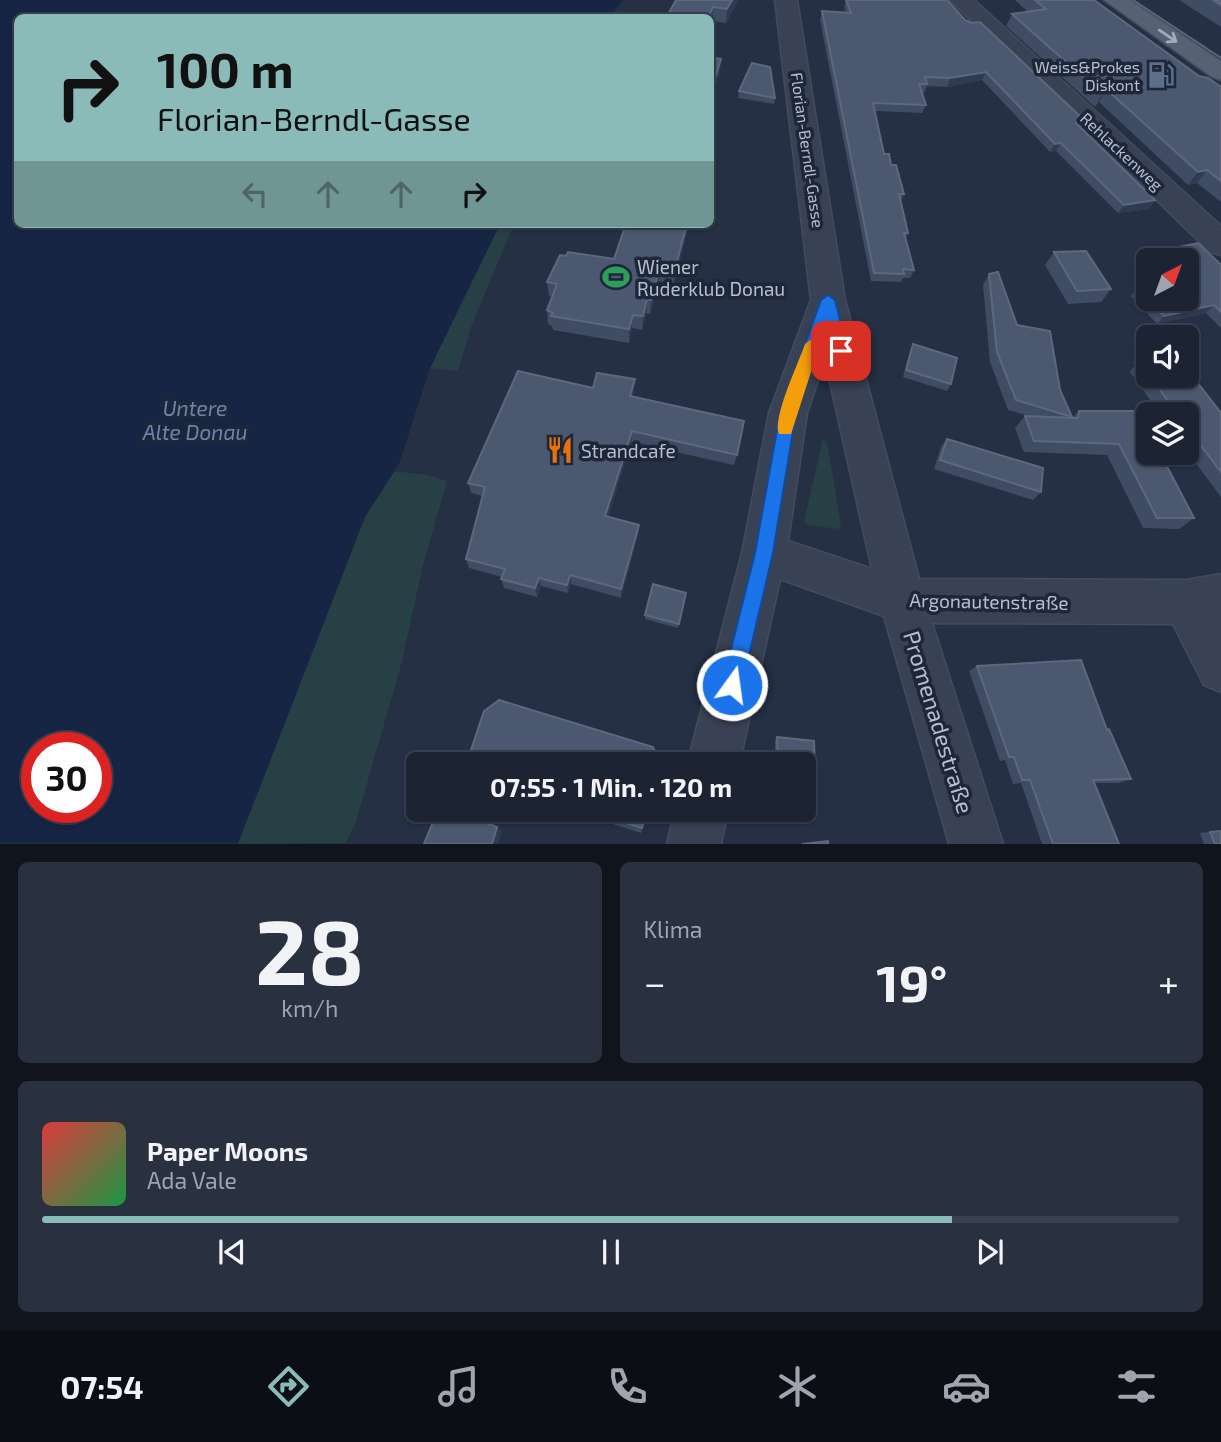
<!DOCTYPE html>
<html lang="de">
<meta charset="utf-8">
<style>
body{margin:0;font-family:"Exo 2",sans-serif;background:#293040;color:#f1f3f6;height:100vh;display:flex;flex-direction:column;font-size:26px;white-space:nowrap}
*{box-sizing:border-box;margin:0}
p{font-size:23px;color:#a0a4ac}
.icon{flex:none;width:38px;height:38px;fill:none;stroke:currentColor;stroke-width:2;stroke-linecap:round;stroke-linejoin:round}
.map{position:relative;height:844px;overflow:hidden}
.side{display:flex;flex-direction:column;gap:18px;padding:18px;background:#0f141d;flex:1}
.side>*{flex:none}
.banner{position:absolute;left:14px;top:14px;width:700px;height:214px;border-radius:10px;box-shadow:0 2px 5px #0004,0 0 0 2px #3a414f;background:#8bbbb9;color:#111;overflow:hidden}
.needle{width:46px;rotate:41deg}
.controls{position:absolute;left:1136px;top:248px;display:grid;gap:14px}
.controls a{display:grid;place-items:center;width:63px;height:63px;border-radius:10px;background:#1c2434;box-shadow:0 2px 5px #0004,0 0 0 2px #3a414f;font-size:35px}
.speed{position:absolute;left:21px;top:732px;display:flex;gap:14px;font-size:35px;font-weight:700;text-align:center}
.speed>*{display:grid;place-content:center;width:91px;height:91px;border-radius:50%;background:#1c2434;box-shadow:0 2px 5px #0004,0 0 0 2px #3a414f;line-height:1}
.speed .limit{border:10px solid #d22;background:#fff;color:#111}
.pin{position:absolute;display:grid;place-items:center;width:60px;height:60px;color:#fff;margin:-30px;border-radius:14px;box-shadow:0 4px 10px #0006}
.me{position:absolute;width:77px;margin:-38px;rotate:14deg;stroke-linejoin:round;filter:drop-shadow(0 0 5px #0008)}
.turn{display:flex;align-items:center;gap:24px;height:147px;padding:0 28px;font-size:32px}
.turn .icon{width:91px;height:91px;stroke-width:2.5}
.turn b{display:block;font-size:49px;line-height:60px}
.lanes{display:flex;align-items:center;height:66px;padding:0 28px;background:#0003;justify-content:center;gap:35px;direction:ltr}
.lanes .off{opacity:.35}
.big{font-size:52px;font-weight:700;line-height:1.1}
.side .widget{flex:1;display:flex;flex-direction:column;justify-content:center;gap:10px;min-width:0;padding:0 24px;border-radius:10px;background:#293040}
.side .dial{align-items:center;gap:0}
.dial b{font-size:91px;line-height:1}
.song{display:flex;align-items:center;gap:21px}
.cover{width:84px;height:84px;border-radius:10px;background:linear-gradient(135deg,hsl(0 70% 55%),hsl(140 70% 35%))}
.played{height:7px;border-radius:4px;background:linear-gradient(90deg,#8bbbb9 80%,#3a414f 80%)}
.keys{display:flex;justify-content:space-around;direction:ltr}
.heat{display:flex;justify-content:space-between;align-items:center;font-size:38px;direction:ltr}
.side .tiles{flex:1;display:grid;gap:18px;grid-template-columns:1fr 1fr}
.widget:last-child{grid-column:span 2}
.trip{position:absolute;left:406px;top:752px;width:410px;height:70px;border-radius:10px;background:#1c2434;box-shadow:0 2px 5px #0004,0 0 0 2px #3a414f;font-weight:700;line-height:70px;text-align:center}
.dock{display:flex;height:112px;justify-content:space-around;align-items:center;background:#0b0e15;color:#a0a4ac}
.dock .icon{width:49px;height:49px}
.dock .active{color:#8bbbb9}
.dock b{font-size:32px;color:#f1f3f6}
.map>svg:first-child{display:block}
.green{fill:#274046}
.water{fill:#162544;fill-rule:evenodd}
.lines{fill:none;stroke-linecap:round;stroke-linejoin:round}
.minor-casing{stroke:#434b5d;stroke-width:3}
.major-casing{stroke:#434b5d;stroke-width:3}
.minor{fill:#394254;fill-rule:evenodd}
.major{fill:#576174;fill-rule:evenodd}
.tram{stroke:#5b667b;stroke-width:2}
.wall{fill:#3f4c63}
.shaded-wall{fill:#2f3b52}
.building{fill:#4c586f;stroke:#5d687e;stroke-width:2}
.oneway{stroke:#a4abbc}
.route{fill:#1a73e8;stroke:#114b97;stroke-width:2}
.slow{fill:#f59e0b}
.labels{text-anchor:middle;dominant-baseline:central;stroke-width:7;stroke-linejoin:round;paint-order:stroke}
.far-poi-label{font-size:16px;fill:#b7bece;stroke:#1e273a;text-anchor:end}
.far-street-label{font-size:16px;fill:#b7bece;stroke:#1e273a}
.poi-label{font-size:19px;fill:#b7bece;stroke:#1e273a;text-anchor:start}
.street-label{font-size:19px;fill:#b7bece;stroke:#1e273a}
.water-label{font-size:21px;font-style:italic;fill:#6d84af;stroke:#1e273a}
.near-street-label{font-size:23px;fill:#b7bece;stroke:#1e273a}
</style>
<div class="map">
<svg width="1221" height="844" viewBox="0 0 1221 844">
<rect width="100%" height="100%" fill="#253045"/>
<g class="green">
<polygon points="500,224 514,224 471,327 458,371 430,368"/>
<polygon points="823,439 827,442 841,525 838,529 809,525 804,522"/>
<polygon points="392,471 428,475 447,481 423,565 401,665 356,822 346,843 238,844 365,517"/>
</g>
<path class="water" d="M0 0H623L609 18H18V224H500L430 368 399 464 365 517 238 843H0ZM37 747H96V807H37Z"/>
<g class="lines">
<defs>
<g id="minor">
<path d="M775 0H797L845 300 919 579 1186 580 1221 574V692L1204 685 1173 624 932 623 1003 844H949L884 616 780 579 739 765H687L742 553 769 413 811 300ZM825 360 872 569 788 541 807 413Z"/>
<polygon points="950,0 974,0 1221,226 1221,255 1210,252"/>
<polygon points="675,810 728,810 721,844 667,844"/>
</g>
<polygon id="major" points="1104,0 1130,0 1221,61 1221,80 1212,77"/>
</defs>
<use href="#minor" class="minor-casing"/>
<use href="#major" class="major-casing"/>
<use href="#minor" class="minor"/>
<use href="#major" class="major"/>
<polyline class="tram" points="1133,0 1221,58"/>
</g>
<g class="wall">
<polygon points="676,0 738,0 726,23 712,21 710,23 710,18"/>
<polygon points="846,0 965,20 1077,124 1149,209 1118,213 1056,151 1050,152 982,80 947,87 927,86 924,93 922,93 926,105 922,113 875,111 884,154 891,165 904,194 901,202 908,233 906,239 914,270 910,278 903,278 901,282 871,281 820,20 822,11 846,12 844,7"/>
<polygon points="1015,0 1094,0 1199,76 1221,87 1221,202 1197,183 1188,185 1099,102 1095,107 1006,26 1012,14 1028,12"/>
<polygon points="1179,0 1221,0 1221,27"/>
<polygon points="739,91 775,98 774,104 738,98"/>
<polygon points="625,224 689,224 674,283 659,281 650,314 646,313 642,330 632,328 629,343 553,330 552,326 548,324 547,310 552,297 549,296 547,282 566,256 614,259 626,224"/>
<polygon points="1054,252 1111,289 1101,302 1068,304 1045,265"/>
<polygon points="1154,252 1221,265 1221,328 1206,313 1157,324 1131,296 1137,288 1186,299 1186,261 1148,261"/>
<polygon points="989,274 1017,325 1060,390 1072,417 1073,417 1079,411 1137,411 1194,518 1179,529 1143,528 1107,455 1024,452 1015,428 1025,416 1030,416 1008,410 990,362 983,285"/>
<polygon points="913,344 951,384 947,391 903,377 910,351"/>
<polygon points="1148,352 1148,376 1186,376 1221,413 1221,497 1186,450 1186,415 1161,415 1130,372 1135,365 1133,363 1143,353"/>
<polygon points="593,388 634,391 632,397 737,455 734,465 631,442 608,517 639,525 638,534 621,598 571,584 568,593 541,586 537,597 504,588 501,579 502,577 469,568 466,559 483,496 471,493 468,483"/>
<polygon points="947,439 1041,492 1033,500 934,469 941,447"/>
<polygon points="686,593 678,628 645,619 645,615"/>
<polygon points="977,666 1107,730 1131,779 1119,783 1094,783 1119,844 1042,844 1021,783 1013,784 1005,760 1000,761 969,671"/>
<polygon points="777,737 815,769 812,772 803,771 803,765 775,765 775,740"/>
<polygon points="569,810 647,810 641,833"/>
<polygon points="1210,832 1221,844 1204,844 1200,833"/>
</g>
<g class="shaded-wall">
<polygon points="732,0 738,0 726,23 727,9"/>
<polygon points="713,7 712,21 710,23 710,18 708,18"/>
<polygon points="721,59 720,73 710,103 710,94"/>
<polygon points="986,72 982,80 947,87 950,78"/>
<polygon points="1106,89 1099,102 1095,107 1102,94"/>
<polygon points="1061,143 1056,151 1050,152 1055,144"/>
<polygon points="1207,170 1197,183 1188,185 1198,172"/>
<polygon points="1155,200 1149,209 1118,213 1124,205"/>
<polygon points="687,224 689,224 674,283 675,269"/>
<polygon points="660,267 659,281 650,314 651,300"/>
<polygon points="647,299 646,313 642,330 643,316"/>
<polygon points="1214,305 1206,313 1157,324 1164,316"/>
<polygon points="633,315 632,328 629,343 629,329"/>
<polygon points="635,379 634,391 629,407 630,396"/>
<polygon points="632,431 631,442 605,526 605,516"/>
<polygon points="639,525 638,534 621,598 621,589"/>
<polygon points="570,575 571,584 568,593 567,585"/>
<polygon points="539,578 541,586 537,597 535,588"/>
<polygon points="497,827 502,831 498,844 492,844"/>
</g>
<g class="building">
<polygon points="676,0 732,0 727,9 713,7 708,18 666,18"/>
<polygon points="846,0 947,0 965,20 972,23 980,22 1081,117 1076,123 1155,200 1124,205 1061,143 1055,144 986,72 950,78 925,77 927,84 919,84 926,105 873,103 884,154 889,154 891,165 896,165 904,194 899,194 908,233 904,233 914,270 903,269 904,274 874,273 822,11 851,13"/>
<polygon points="1035,0 1094,0 1199,76 1208,78 1221,87 1221,181 1207,170 1198,172 1106,89 1102,94 1012,14 1046,9"/>
<polygon points="1213,0 1221,0 1221,5"/>
<polygon points="710,57 721,59 710,94"/>
<polygon points="752,63 770,67 775,98 739,91"/>
<polygon points="626,224 687,224 675,269 660,267 651,300 647,299 643,316 633,315 629,329 551,316 553,313 547,310 557,284 547,282 560,255 566,256 568,252 614,259"/>
<polygon points="1198,243 1221,265 1221,312 1214,305 1164,316 1148,299 1186,299 1186,285 1188,285 1186,284 1186,261 1163,261 1154,252"/>
<polygon points="1086,251 1111,289 1077,291 1054,252"/>
<polygon points="998,272 1017,325 1050,331 1060,390 1072,417 1016,400 997,352 989,274"/>
<polygon points="1137,288 1148,288 1148,299"/>
<polygon points="913,344 957,358 951,384 906,370"/>
<polygon points="1148,352 1148,360 1143,353"/>
<polygon points="1139,362 1148,362 1148,374"/>
<polygon points="1186,368 1221,413 1221,472 1186,426 1186,415 1178,415 1150,376 1186,376"/>
<polygon points="518,371 593,388 597,373 635,379 630,396 744,421 737,455 632,431 605,516 639,525 621,589 570,575 567,585 539,578 535,588 501,579 505,569 466,559 485,487 468,483"/>
<polygon points="1079,411 1137,411 1148,431 1148,453 1160,453 1194,518 1157,518 1119,444 1034,441 1025,416 1078,418"/>
<polygon points="947,439 1043,468 1041,492 940,460"/>
<polygon points="653,584 686,593 679,624 645,615"/>
<polygon points="1081,660 1107,730 1109,729 1131,779 1093,780 1119,844 1053,844 1030,780 1022,780 1014,757 1009,757 977,666"/>
<polygon points="499,700 653,747 659,761 658,765 466,765 484,711"/>
<polygon points="777,737 814,741 815,769 803,768 803,765 778,765"/>
<polygon points="438,810 455,810 497,827 492,844 424,844"/>
<polygon points="584,810 647,810 642,828"/>
<polygon points="1221,831 1221,844 1215,844 1210,832"/>
<polygon points="828,841 828,844 802,844"/>
</g>
<defs><path id="oneway-shaft" d="M-6 0H5M1.5-3L5.5 0L1.5 3" fill="none" stroke-width="1.6" stroke-linecap="round" stroke-linejoin="round" transform="scale(1.75)"/></defs>
<use class="oneway" href="#oneway-shaft" transform="translate(1168 36) rotate(34)"/>
<polygon class="route" points="828,295 835,300 848,351 841,356 835,355 827,324 796,413 773,553 742,685 739,693 732,695 725,693 722,685 755,553 780,413 821,300"/>
<path class="slow" d="M813 338 820 344 791 434H779C772 418 799 362 805 344Z"/>
<defs>
<symbol id="fuel-bare" viewBox="-9 -9 18 18"><path d="M-5.5-6h7V0h2V4h1.3V-2.5L3-4.5l.8-.8L6-3V5H2.5V1h-1V6h-7ZM-4.2-4.7v3.2H.2V-4.7Z" fill="#5c6f8a" stroke="#1e273a" stroke-width="2.5" paint-order="stroke"/></symbol>
<symbol id="stadium-bare" viewBox="-9 -9 18 18"><path d="M0-5a6.5 5 0 1 0 0 10a6.5 5 0 1 0 0-10ZM-3.5-1.8h7v3.6h-7Z" fill="#2e9e5b" stroke="#1e273a" stroke-width="2.5" paint-order="stroke"/></symbol>
<symbol id="restaurant-bare" viewBox="-9 -9 18 18"><path d="M-5-6h1v4h1v-4h1v4h1v-4h1v5L-1.5 .5V6h-2V.5L-5-1ZM5-6V6H3V1.5H1.5Q1.5-4 5-6Z" fill="#e8710a" stroke="#1e273a" stroke-width="2.5" paint-order="stroke"/></symbol>
</defs>
<g fill-rule="evenodd">
<use href="#fuel-bare" x="1142" y="56" width="38" height="38"/>
<use href="#stadium-bare" x="597" y="258" width="38" height="38"/>
<use href="#restaurant-bare" x="541" y="431" width="38" height="38"/>
</g>
<g class="labels">
<g class="far-poi-label">
<text x="1140" y="66">Weiss&amp;Prokes<tspan x="1140" dy="18">Diskont</tspan></text>
</g>
<g class="far-street-label">
<text transform="translate(808 150) rotate(82)">Florian-Berndl-Gasse</text>
<text transform="translate(1122 151) rotate(43)">Rehlackenweg</text>
</g>
<g class="poi-label">
<text x="637" y="266">Wiener<tspan x="637" dy="22">Ruderklub Donau</tspan></text>
<text x="581" y="450">Strandcafe</text>
</g>
<g class="street-label">
<text transform="translate(989 601) rotate(1)">Argonautenstraße</text>
</g>
<g class="water-label">
<text x="195" y="407">Untere<tspan x="195" dy="24">Alte Donau</tspan></text>
</g>
<g class="near-street-label">
<text transform="translate(939 722) rotate(73)">Promenadestraße</text>
</g>
</g>
</svg>
<div class="controls">
<a><svg class="needle" viewBox="-14 -14 28 28"><path d="M0-13l5 13h-10z" fill="#e53935"/><path d="M0 13l5-13h-10z" fill="#a0a4ac"/></svg></a>
<a><svg class="icon" aria-label="sound" viewBox="0 0 24 24"><path d="M4 9h4l5-4v14l-5-4H4zM17 9q2 3 0 6"/></svg></a>
<a><svg class="icon" aria-label="layers" viewBox="0 0 24 24"><path d="M12 4l9 5-9 5-9-5zM3 14l9 5 9-5"/></svg></a>
</div>
<div class="speed"><div class="limit">30</div></div>
<div class="pin" style="left:841px;top:351px;background:#d93025"><svg class="icon" aria-label="arrive" viewBox="0 0 24 24"><path d="M6 21V4h12l-3 4 3 4H6"/></svg></div>
<svg class="me" style="left:732px;top:685px" viewBox="-20 -20 40 40"><circle r="17" fill="#1a73e8" stroke="#fff" stroke-width="3"/><path d="M0-11L8 9 0 5-8 9z" fill="#fff"/></svg>
<div class="trip">07:55 · 1 Min. · 120 m</div>
<div class="banner">
<div class="turn"><svg class="icon" aria-label="right" viewBox="0 0 24 24"><path d="M7 20v-9h11M14 6l5 5-5 5"/></svg><div><b>100 m</b>Florian-Berndl-Gasse</div></div>
<div class="lanes"><svg class="icon off" aria-label="left" viewBox="0 0 24 24"><path d="M17 20v-9H6M10 6l-5 5 5 5"/></svg><svg class="icon off" aria-label="ahead" viewBox="0 0 24 24"><path d="M12 20V5M6 11l6-6 6 6"/></svg><svg class="icon off" aria-label="ahead" viewBox="0 0 24 24"><path d="M12 20V5M6 11l6-6 6 6"/></svg><svg class="icon" aria-label="right" viewBox="0 0 24 24"><path d="M7 20v-9h11M14 6l5 5-5 5"/></svg></div>
</div>
</div>
<section class="side">
<div class="tiles">
<div class="widget dial"><b>28</b><p>km/h</p></div>
<div class="widget"><p>Klima</p>
<div class="heat"><a>−</a><b class="big">19°</b><a>+</a></div>
</div>
<div class="widget">
<div class="song"><i class="cover"></i><div><b>Paper Moons</b><p>Ada Vale</p></div></div>
<div class="played"></div>
<div class="keys"><svg class="icon" aria-label="previous" viewBox="0 0 24 24"><path d="M18 5L8 12l10 7zM5 5v14"/></svg><svg class="icon" aria-label="pause" viewBox="0 0 24 24"><path d="M8 5v14M16 5v14"/></svg><svg class="icon" aria-label="next" viewBox="0 0 24 24"><path d="M6 5l10 7-10 7zM19 5v14"/></svg></div>
</div>
</div>
</section>
<nav class="dock">
<b>07:54</b>
<svg class="icon active" aria-label="directions" viewBox="0 0 24 24"><path d="M12 3l9 9-9 9-9-9zM9 14v-3h6M13 9l2 2-2 2"/></svg>
<svg class="icon" aria-label="music" viewBox="0 0 24 24"><path d="M9 18V5l10-2v13"/><circle cx="6" cy="18" r="3"/><circle cx="16" cy="16" r="3"/></svg>
<svg class="icon" aria-label="phone" viewBox="0 0 24 24"><path d="M5 4h4l2 5-3 2q2 4 5 5l2-3 5 2v4C11 20 4 13 5 4z"/></svg>
<svg class="icon" aria-label="climate" viewBox="0 0 24 24"><path d="M12 3v18M4 7l16 10M4 17L20 7"/></svg>
<svg class="icon" aria-label="car" viewBox="0 0 24 24"><path d="M5 17H2v-5l4-1 3-4h7l3 4 3 1v5h-3M9 17h6M6 11h13"/><circle cx="7" cy="17" r="2"/><circle cx="17" cy="17" r="2"/></svg>
<svg class="icon" aria-label="filters" viewBox="0 0 24 24"><path d="M4 7h16M4 17h16"/><circle cx="9" cy="7" r="2"/><circle cx="15" cy="17" r="2"/></svg>
</nav>
